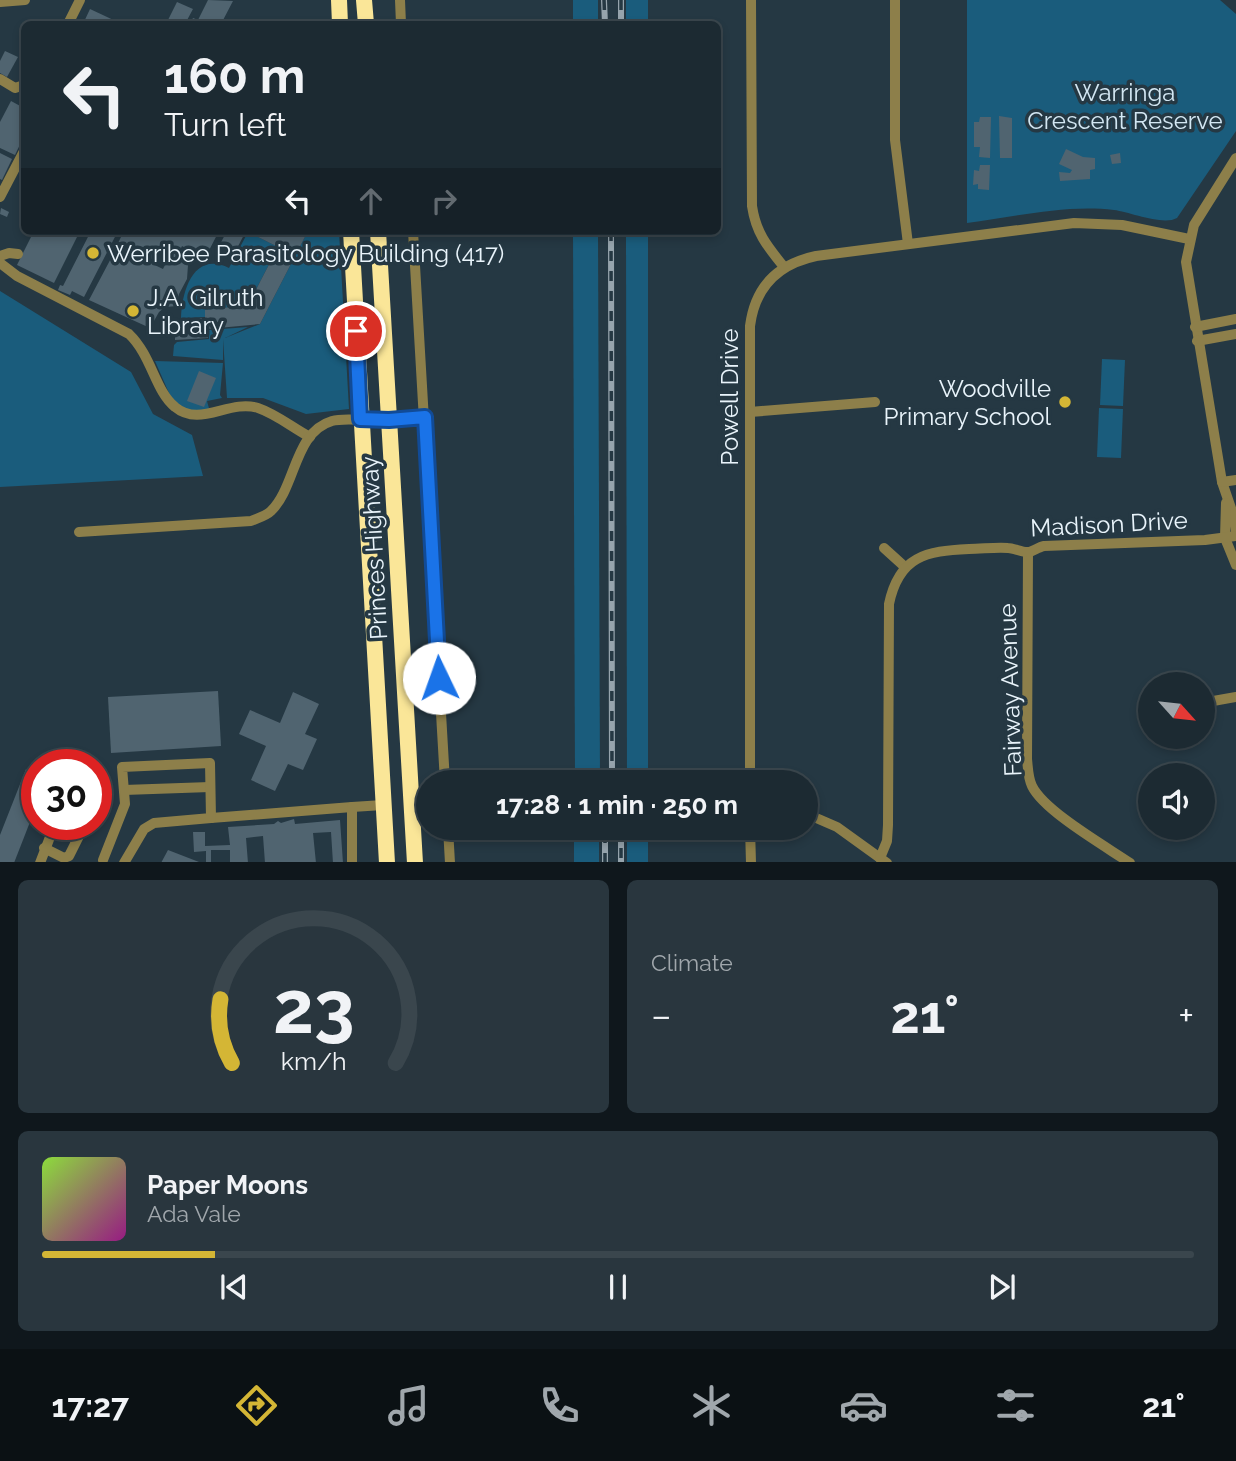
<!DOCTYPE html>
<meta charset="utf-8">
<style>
body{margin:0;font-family:Raleway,sans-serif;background:#29363e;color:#f1f3f6;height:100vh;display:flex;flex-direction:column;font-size:26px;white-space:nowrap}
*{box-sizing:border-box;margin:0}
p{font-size:23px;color:#a0a7ac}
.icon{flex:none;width:38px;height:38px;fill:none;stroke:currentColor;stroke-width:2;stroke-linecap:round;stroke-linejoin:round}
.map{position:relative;height:862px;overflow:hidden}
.drawer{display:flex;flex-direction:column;gap:18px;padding:18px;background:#0f171c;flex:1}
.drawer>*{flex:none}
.top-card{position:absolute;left:21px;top:21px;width:700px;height:214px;border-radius:10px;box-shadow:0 4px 10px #0003,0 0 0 2px #3a464d;background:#1c2a32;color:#f1f3f6;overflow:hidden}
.needle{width:46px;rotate:117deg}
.fabs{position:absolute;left:1138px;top:672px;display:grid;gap:14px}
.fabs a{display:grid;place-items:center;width:77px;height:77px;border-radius:50%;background:#1c2a32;box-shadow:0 4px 10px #0003,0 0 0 2px #3a464d;font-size:35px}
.speed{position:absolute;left:21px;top:749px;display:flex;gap:14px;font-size:35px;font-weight:700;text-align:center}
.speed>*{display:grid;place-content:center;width:91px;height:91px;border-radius:50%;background:#1c2a32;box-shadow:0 4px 10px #0003,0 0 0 2px #3a464d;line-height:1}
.speed .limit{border:10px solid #d22;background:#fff;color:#111}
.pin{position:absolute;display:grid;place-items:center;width:60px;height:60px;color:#fff;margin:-30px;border:4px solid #fff;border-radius:50%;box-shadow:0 2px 7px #0007}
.me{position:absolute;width:77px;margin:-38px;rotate:357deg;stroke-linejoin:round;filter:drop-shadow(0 0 5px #0008)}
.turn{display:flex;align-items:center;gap:24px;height:147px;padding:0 28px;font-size:32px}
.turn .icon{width:91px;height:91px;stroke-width:2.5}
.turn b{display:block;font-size:49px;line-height:60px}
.lanes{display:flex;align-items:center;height:66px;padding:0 28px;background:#0003;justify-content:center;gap:35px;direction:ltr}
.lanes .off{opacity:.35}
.big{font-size:52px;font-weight:700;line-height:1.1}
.drawer .tile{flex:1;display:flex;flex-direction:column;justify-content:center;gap:10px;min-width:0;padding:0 24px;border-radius:10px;background:#29363e}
.drawer .dial{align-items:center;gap:0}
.dial svg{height:182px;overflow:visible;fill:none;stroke:#3a464d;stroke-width:7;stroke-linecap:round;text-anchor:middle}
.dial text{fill:#f1f3f6;stroke:none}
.song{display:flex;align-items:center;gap:21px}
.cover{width:84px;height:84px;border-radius:10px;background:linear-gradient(135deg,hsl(90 70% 55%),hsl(310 70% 35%))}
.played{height:7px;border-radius:4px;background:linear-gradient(90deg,#d4b635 15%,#3a464d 15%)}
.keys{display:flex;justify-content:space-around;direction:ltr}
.heat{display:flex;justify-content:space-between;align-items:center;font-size:38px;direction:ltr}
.drawer .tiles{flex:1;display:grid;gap:18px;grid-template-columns:1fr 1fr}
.tile:last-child{grid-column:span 2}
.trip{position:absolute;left:416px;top:770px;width:402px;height:70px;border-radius:35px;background:#1c2a32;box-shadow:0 4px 10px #0003,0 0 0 2px #3a464d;font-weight:700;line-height:70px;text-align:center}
.menu{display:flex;height:112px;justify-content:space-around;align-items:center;background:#0b1114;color:#a0a7ac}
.menu .icon{width:49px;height:49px}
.menu .current{color:#d4b635}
.menu b{font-size:32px;color:#f1f3f6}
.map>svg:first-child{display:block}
.green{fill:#1a5c7c}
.building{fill:#506470}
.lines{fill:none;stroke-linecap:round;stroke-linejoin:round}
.minor{stroke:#8d7f4a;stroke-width:10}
.highway{stroke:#fae698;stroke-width:16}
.rail-casing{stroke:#96a4ad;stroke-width:6}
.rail{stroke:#253843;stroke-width:3.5;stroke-dasharray:10;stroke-linecap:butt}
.route-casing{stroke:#114b97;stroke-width:18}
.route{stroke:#1a73e8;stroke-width:12}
.poi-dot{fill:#d4b635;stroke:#253843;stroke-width:2.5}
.labels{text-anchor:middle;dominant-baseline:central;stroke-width:7;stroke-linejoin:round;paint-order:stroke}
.park-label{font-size:24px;fill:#d3e7f3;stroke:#253843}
.poi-label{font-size:24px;fill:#e9f4fb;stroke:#253843;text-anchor:start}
.street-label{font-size:24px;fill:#e9f4fb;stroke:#253843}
</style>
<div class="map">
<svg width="1236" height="863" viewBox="0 0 1236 863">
<rect width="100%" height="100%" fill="#253843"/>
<g class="green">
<rect x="573" y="0" width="25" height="24"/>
<rect x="626" y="0" width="22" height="24"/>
<path d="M967 0H1220L1236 14V131L1177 218C1163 226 1130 212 1114 210 1066 204 1015 217 967 223Z"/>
<polygon points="308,231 339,231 349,409 306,414 263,398 227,398 223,339 223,360 173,356 174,345 177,342 209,339 209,330 248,327 225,338 260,324"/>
<polygon points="573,231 598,231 600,782 575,782"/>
<polygon points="626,231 648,231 648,782 627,782"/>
<path d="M248 232 278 247 248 305 208 310 211 303 208 309 205 310V317L181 318C182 290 194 251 229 268Z"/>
<polygon points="0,291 131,372 153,414 192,435 203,476 0,487"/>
<polygon points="1102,359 1125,360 1123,406 1100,405"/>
<polygon points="155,361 223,363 220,395 222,398 207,401 210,412 185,410 172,400"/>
<polygon points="1099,408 1123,409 1121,458 1097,457"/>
<rect x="574" y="828" width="25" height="34"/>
<rect x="627" y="828" width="21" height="34"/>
</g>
<g class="building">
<polygon points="208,0 233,1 221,24 190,24 193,18 198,20"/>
<polygon points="177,2 193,9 185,24 166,24"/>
<polygon points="90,9 122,24 83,24"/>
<polygon points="5,51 18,57 7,77 0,73 0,61"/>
<polygon points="11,101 24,108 24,136 15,155 0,148 0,122"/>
<polygon points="999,116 1012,118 1012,158 1000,158"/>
<polygon points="980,117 991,117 990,158 979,157 980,147 974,147 974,122 979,122"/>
<polygon points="1066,149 1083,157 1095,158 1095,169 1090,170 1090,179 1060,181 1059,172 1070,173 1072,170 1059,164"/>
<polygon points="0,153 12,159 2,180 0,179"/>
<polygon points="1120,153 1121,163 1112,164 1110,155"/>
<polygon points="980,165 990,165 989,190 978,189 978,184 973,185 974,170 979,171"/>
<polygon points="1,208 9,212 7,217 0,214"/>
<polygon points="34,231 80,231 54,283 17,265"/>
<polygon points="91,231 118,231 84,297 72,291 70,295 58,290 60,285 63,286"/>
<polygon points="124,231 219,231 203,262 187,254 189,250 182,246 179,252 188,265 187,279 179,294 177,306 165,307 159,312 150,328 89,300 117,247 163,269 165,265 118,243"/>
<polygon points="227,231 308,231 260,324 207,329 208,338 175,340 175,321 205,318 205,310 248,305 278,247 246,231 234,254 219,246"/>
<polygon points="199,371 216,378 204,407 187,401"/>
<polygon points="218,691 221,746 111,753 108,697"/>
<polygon points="293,692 319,704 305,734 317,739 303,770 288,764 275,791 251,780 266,746 239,734 250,710 280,723"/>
<polygon points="26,769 37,774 37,804 14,863 0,863 0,835"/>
<polygon points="294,819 295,824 340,820 343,863 333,863 331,832 313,833 316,863 265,863 263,836 246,838 248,863 230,863 230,850 211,850 211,863 206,863 206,851 194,852 193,832 205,832 205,846 230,845 228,827 274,824 278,821 281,823"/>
<polygon points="168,850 199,862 199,863 161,863"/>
</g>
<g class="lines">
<g class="minor">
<polyline points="400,0 401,24"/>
<path d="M751 0 752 206C756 233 767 246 784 267"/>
<polyline points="895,0 895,140 908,244"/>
<polyline points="0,2 25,0"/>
<polyline points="68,24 80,0"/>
<polyline points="0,79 15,88 24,85"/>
<polyline points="1236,158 1194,225 1186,262 1222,482 1233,514 1236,532"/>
<polyline points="0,197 24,151"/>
<polyline points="413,231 445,782"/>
<polyline points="0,256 9,253 18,254"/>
<path d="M0 263 17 276 129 334C152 356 155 391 175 407 200 428 229 399 258 408 276 414 293 428 310 437"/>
<polyline points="1195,327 1236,319"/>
<polyline points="1197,341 1236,334"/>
<polyline points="750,412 875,402"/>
<polyline points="389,420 425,417"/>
<polyline points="1222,482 1236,480"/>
<polyline points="1226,503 1225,538 1236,565"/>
<path d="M79 532 251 521C258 518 266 516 271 511 296 487 294 432 332 421 340 419 351 420 360 419"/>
<polyline points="884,548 905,567"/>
<path d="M1028 552 1027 759C1028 768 1028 778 1032 786 1044 811 1105 846 1130 863"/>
<polyline points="1202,703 1236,697"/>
<path d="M750 782V326C755 287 778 264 816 256L1074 223 1122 225 1189 239"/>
<polyline points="124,790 210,787"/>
<polyline points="807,814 837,827 887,863"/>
<polyline points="211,818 352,807"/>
<polyline points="448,828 450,863"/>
<polyline points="750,828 751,863"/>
<polyline points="44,848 64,858 69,856 85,824"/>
<path d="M880 858 887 841 888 825 889 604C899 556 926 551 969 549 982 549 995 547 1008 548 1014 548 1023 553 1029 552 1033 551 1039 547 1044 546L1205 540 1236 536"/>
<polyline points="103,860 125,804 122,767 210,763 211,818 154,823 144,829 124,863"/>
<polyline points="40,863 55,824"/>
<polyline points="352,863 352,807 383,805"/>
</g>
<g class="highway">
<polyline points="339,0 340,24"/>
<polyline points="364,0 366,24"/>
<polyline points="351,231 387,863"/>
<polyline points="378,231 415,863"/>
</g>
<defs>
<g id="rail">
<polyline points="604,0 605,24"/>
<polyline points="621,0 621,24"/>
<polyline points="611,231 612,782"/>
<polyline points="621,828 621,863"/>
<polyline points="605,863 605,828"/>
</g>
</defs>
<use href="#rail" class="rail-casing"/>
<use href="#rail" class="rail"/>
</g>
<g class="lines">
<defs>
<polyline id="route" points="356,331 360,419 389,420 425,417 439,678"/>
</defs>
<use href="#route" class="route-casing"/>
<use href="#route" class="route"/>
</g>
<g class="poi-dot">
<circle cx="93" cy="253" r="7"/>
<circle cx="133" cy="311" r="7"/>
<circle cx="1065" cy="402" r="7"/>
</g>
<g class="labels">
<g class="park-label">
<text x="1125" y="92">Warringa<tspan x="1125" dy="28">Crescent Reserve</tspan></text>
</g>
<g class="poi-label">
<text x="107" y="253">Werribee Parasitology Building (417)</text>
<text x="147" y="297">J.A. Gilruth<tspan x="147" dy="28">Library</tspan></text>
<text x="1051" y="388" text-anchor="end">Woodville<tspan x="1051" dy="28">Primary School</tspan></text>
</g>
<g class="street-label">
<text transform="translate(729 397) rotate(-90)">Powell Drive</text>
<text transform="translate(1109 524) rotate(-3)">Madison Drive</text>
<text transform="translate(374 548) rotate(-93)">Princes Highway</text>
<text transform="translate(1010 690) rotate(-92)">Fairway Avenue</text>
</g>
</g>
</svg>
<div class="fabs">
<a><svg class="needle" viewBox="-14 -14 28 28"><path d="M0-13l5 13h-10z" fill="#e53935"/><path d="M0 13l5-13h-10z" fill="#a0a7ac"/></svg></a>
<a><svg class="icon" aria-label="sound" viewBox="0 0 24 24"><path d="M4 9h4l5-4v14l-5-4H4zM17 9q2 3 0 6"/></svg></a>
</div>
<div class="speed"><div class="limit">30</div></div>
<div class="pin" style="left:356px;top:331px;background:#d93025"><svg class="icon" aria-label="arrive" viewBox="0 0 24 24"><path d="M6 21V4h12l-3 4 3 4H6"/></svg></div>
<svg class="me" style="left:439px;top:678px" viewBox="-20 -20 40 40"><circle r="19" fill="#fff"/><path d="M0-13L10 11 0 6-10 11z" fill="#1a73e8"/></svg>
<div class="trip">17:28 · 1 min · 250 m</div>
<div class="top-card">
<div class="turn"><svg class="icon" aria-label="left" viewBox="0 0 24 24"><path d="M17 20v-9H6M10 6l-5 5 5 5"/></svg><div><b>160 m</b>Turn left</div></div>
<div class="lanes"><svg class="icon" aria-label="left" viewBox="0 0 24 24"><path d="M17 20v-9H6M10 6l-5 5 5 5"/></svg><svg class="icon off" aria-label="ahead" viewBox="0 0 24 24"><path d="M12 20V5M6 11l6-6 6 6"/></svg><svg class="icon off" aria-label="right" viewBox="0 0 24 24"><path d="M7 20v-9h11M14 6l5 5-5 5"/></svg></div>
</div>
</div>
<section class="drawer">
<div class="tiles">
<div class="tile dial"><svg viewBox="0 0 100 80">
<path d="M14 69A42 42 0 1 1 86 69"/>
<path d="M14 69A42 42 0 0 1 9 41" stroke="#d4b635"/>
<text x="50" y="56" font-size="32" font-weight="700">23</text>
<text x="50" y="72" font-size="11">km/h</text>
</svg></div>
<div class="tile"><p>Climate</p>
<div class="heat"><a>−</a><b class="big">21°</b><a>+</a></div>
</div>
<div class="tile">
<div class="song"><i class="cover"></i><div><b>Paper Moons</b><p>Ada Vale</p></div></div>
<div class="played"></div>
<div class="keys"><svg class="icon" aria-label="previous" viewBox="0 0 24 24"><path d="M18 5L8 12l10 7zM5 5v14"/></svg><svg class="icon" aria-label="pause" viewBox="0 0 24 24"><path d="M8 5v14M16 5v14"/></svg><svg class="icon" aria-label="next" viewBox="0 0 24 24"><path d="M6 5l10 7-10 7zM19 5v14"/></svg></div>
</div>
</div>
</section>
<nav class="menu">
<b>17:27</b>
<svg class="icon current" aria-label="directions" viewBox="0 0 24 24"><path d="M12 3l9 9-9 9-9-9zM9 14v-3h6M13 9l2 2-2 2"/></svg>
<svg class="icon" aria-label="music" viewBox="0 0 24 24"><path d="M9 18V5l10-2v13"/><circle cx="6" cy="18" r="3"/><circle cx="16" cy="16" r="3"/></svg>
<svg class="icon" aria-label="phone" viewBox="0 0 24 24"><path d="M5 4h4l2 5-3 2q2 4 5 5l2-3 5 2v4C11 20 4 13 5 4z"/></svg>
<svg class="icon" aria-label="climate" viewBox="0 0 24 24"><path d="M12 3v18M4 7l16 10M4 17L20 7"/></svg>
<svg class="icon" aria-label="car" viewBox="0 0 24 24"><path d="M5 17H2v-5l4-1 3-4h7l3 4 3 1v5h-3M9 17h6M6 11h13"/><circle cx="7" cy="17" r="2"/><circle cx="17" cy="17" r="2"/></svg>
<svg class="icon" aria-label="filters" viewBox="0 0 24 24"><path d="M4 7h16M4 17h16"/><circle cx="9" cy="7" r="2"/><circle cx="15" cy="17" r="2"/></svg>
<b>21°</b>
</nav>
